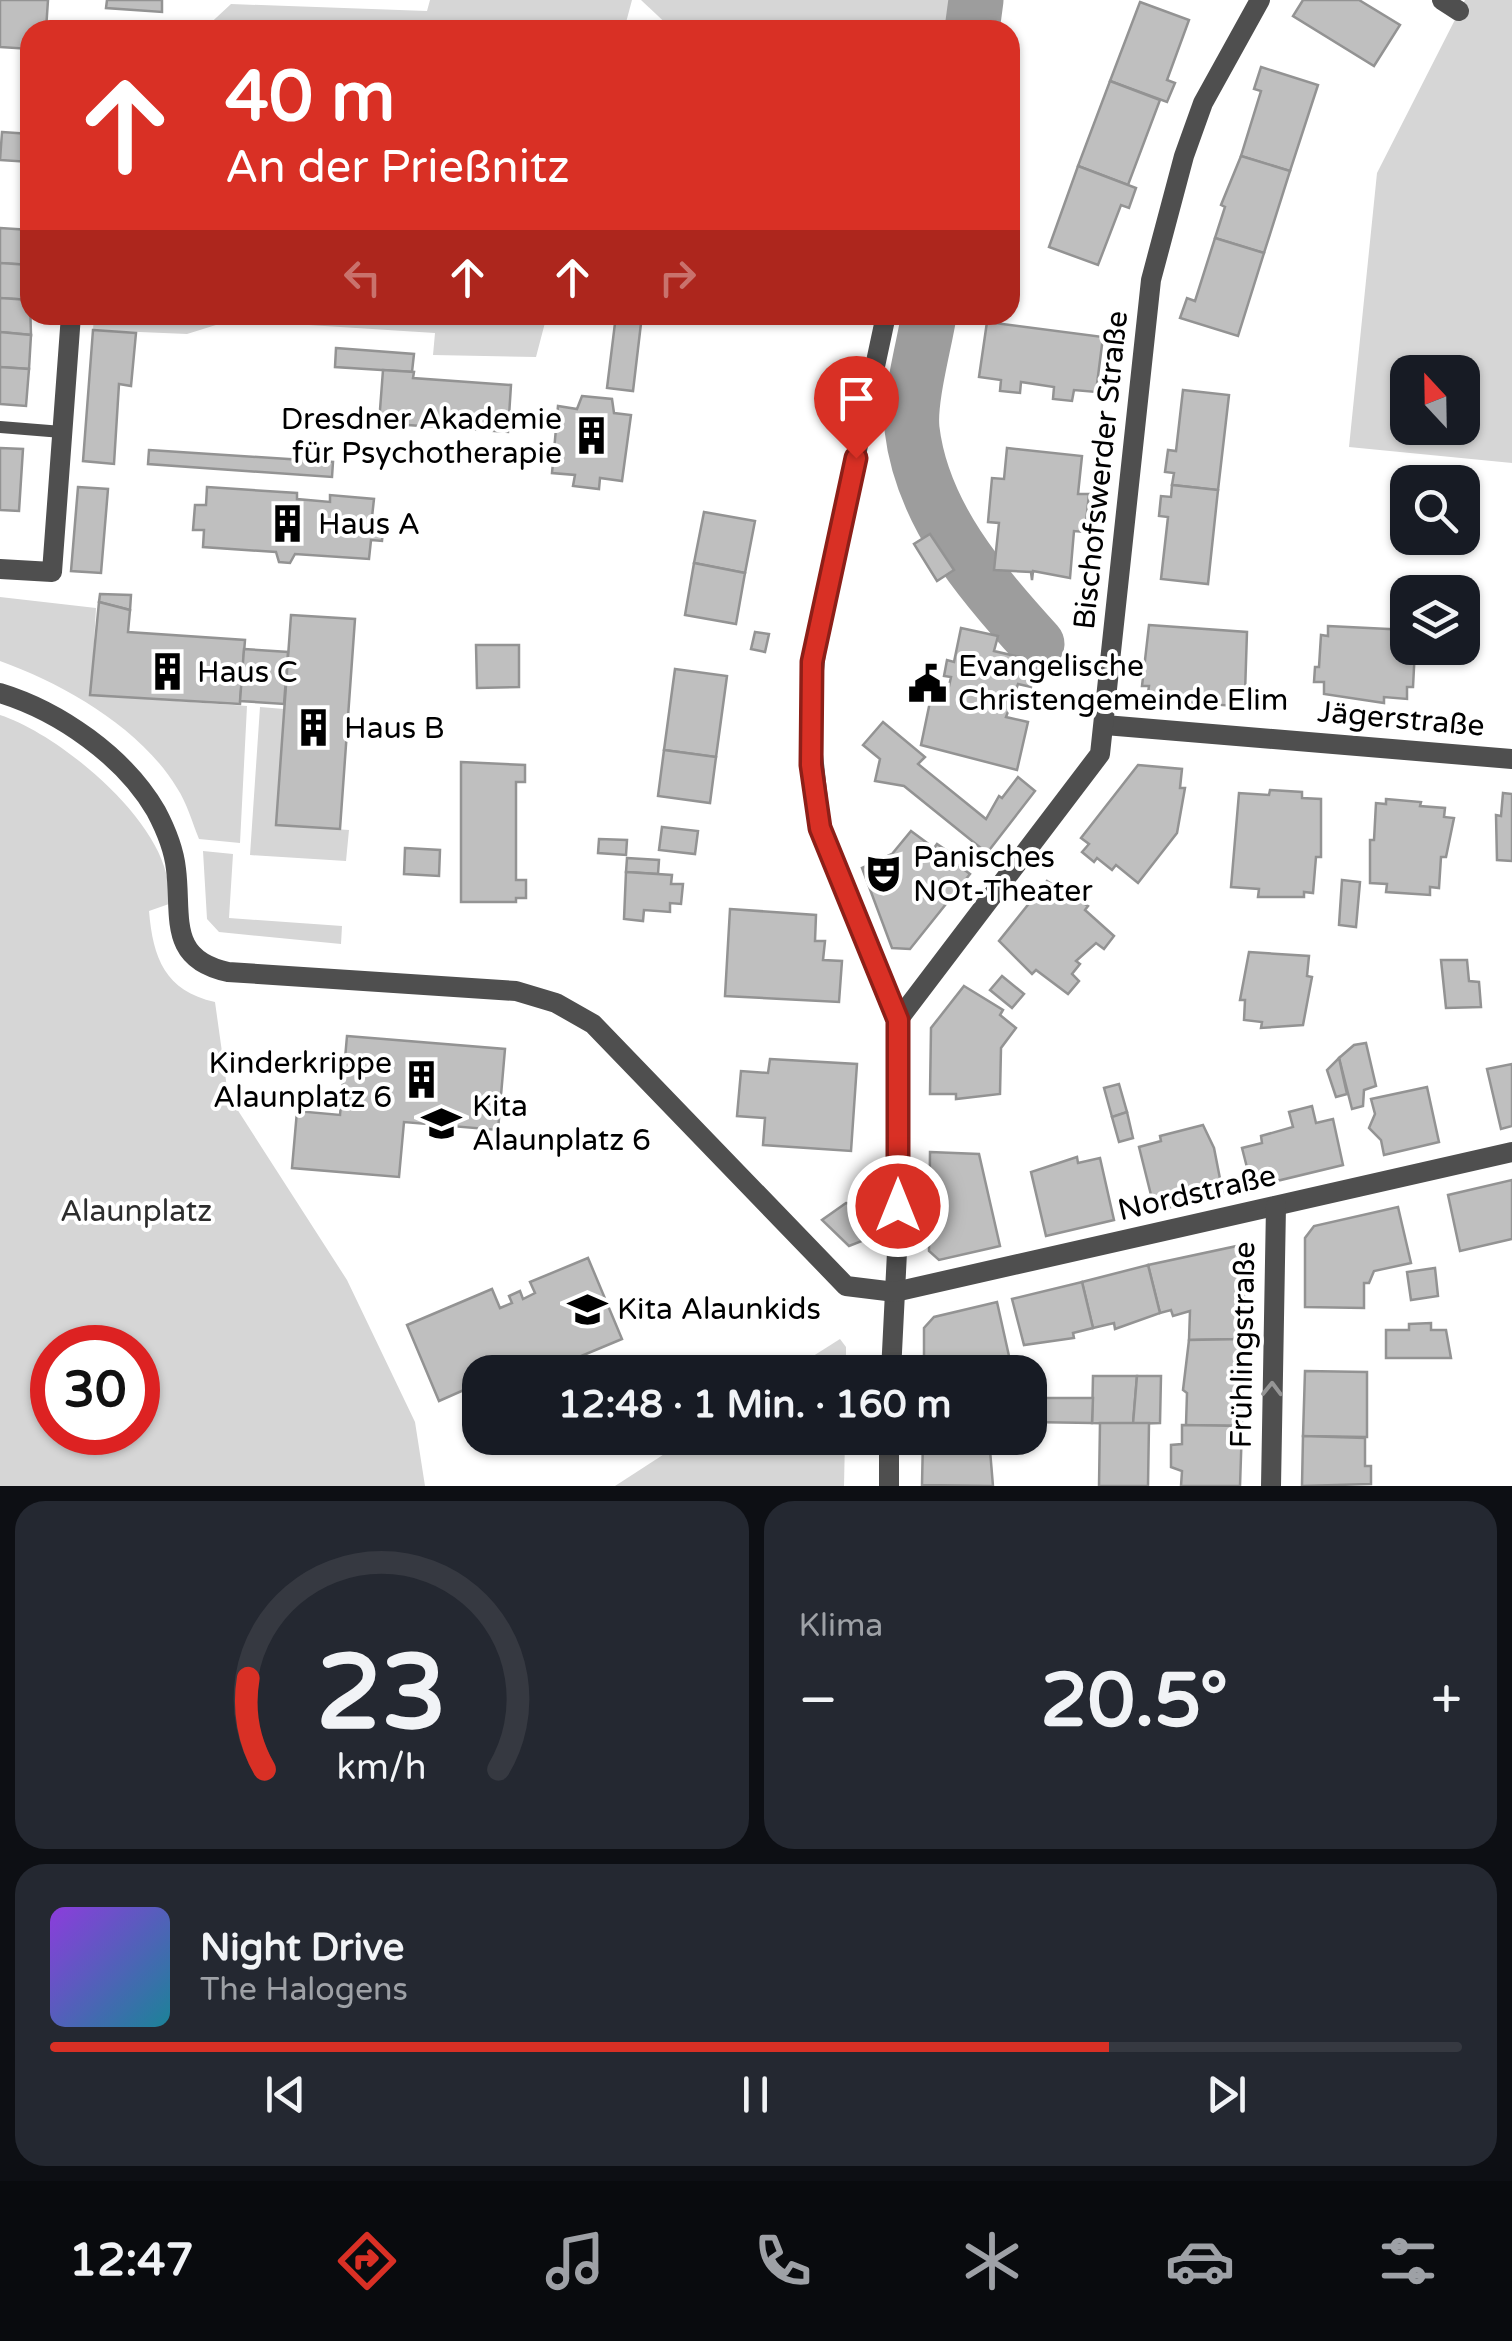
<!DOCTYPE html>
<html lang="de">
<meta charset="utf-8">
<style>
body{margin:0;font-family:"Varela Round",sans-serif;background:#242831;color:#f1f3f6;height:100vh;display:flex;flex-direction:column;font-size:38px;white-space:nowrap}
*{box-sizing:border-box;margin:0}
p{font-size:32px;color:#9ea1a6}
.icon{flex:none;width:55px;height:55px;fill:none;stroke:currentColor;stroke-width:2;stroke-linecap:round;stroke-linejoin:round}
.map{position:relative;height:1486px;overflow:hidden}
.drawer{display:flex;flex-direction:column;gap:15px;padding:15px;background:#0d0f14;flex:1}
.drawer>*{flex:none}
.banner{position:absolute;left:20px;top:20px;width:1000px;height:305px;border-radius:30px;box-shadow:0 2px 8px #0004;background:#d93025;color:#fff;overflow:hidden}
.needle{width:65px;rotate:338deg}
.controls{position:absolute;left:1390px;top:355px;display:grid;gap:20px}
.controls a{display:grid;place-items:center;width:90px;height:90px;border-radius:20px;background:#171b24;box-shadow:0 2px 8px #0004;font-size:50px}
.speed{position:absolute;left:30px;top:1325px;display:flex;gap:20px;font-size:50px;font-weight:700;text-align:center}
.speed>*{display:grid;place-content:center;width:130px;height:130px;border-radius:50%;background:#171b24;box-shadow:0 2px 8px #0004;line-height:1}
.speed .limit{border:15px solid #d22;background:#fff;color:#111}
.pin{position:absolute;display:grid;place-items:center;width:85px;height:85px;color:#fff;margin:-102px -42px;border-radius:50% 50% 50% 0;rotate:-45deg;box-shadow:0 0 10px #0007}
.pin .icon{rotate:45deg}
.me{position:absolute;width:110px;margin:-55px;rotate:0deg;stroke-linejoin:round;filter:drop-shadow(0 0 8px #0008)}
.turn{display:flex;align-items:center;gap:35px;height:210px;padding:0 40px;font-size:45px}
.turn .icon{width:130px;height:130px;stroke-width:2.5}
.turn b{display:block;font-size:70px;line-height:85px}
.lanes{display:flex;align-items:center;height:95px;padding:0 40px;background:#0003;justify-content:center;gap:50px;direction:ltr}
.lanes .off{opacity:.35}
.big{font-size:75px;font-weight:700;line-height:1.1}
.drawer .widget{flex:1;display:flex;flex-direction:column;justify-content:center;gap:15px;min-width:0;padding:0 35px;border-radius:30px;background:#242831}
.drawer .dial{align-items:center;gap:0}
.dial svg{height:260px;overflow:visible;fill:none;stroke:#363941;stroke-width:7;stroke-linecap:round;text-anchor:middle}
.dial text{fill:#f1f3f6;stroke:none}
.song{display:flex;align-items:center;gap:30px}
.cover{width:120px;height:120px;border-radius:15px;background:linear-gradient(135deg,hsl(270 70% 55%),hsl(190 70% 35%))}
.played{height:10px;border-radius:5px;background:linear-gradient(90deg,#d93025 75%,#363941 75%)}
.keys{display:flex;justify-content:space-around;direction:ltr}
.heat{display:flex;justify-content:space-between;align-items:center;font-size:55px;direction:ltr}
.drawer .tiles{flex:1;display:grid;gap:15px;grid-template-columns:1fr 1fr}
.widget:last-child{grid-column:span 2}
.trip{position:absolute;left:462px;top:1355px;width:585px;height:100px;border-radius:30px;background:#171b24;box-shadow:0 2px 8px #0004;font-weight:700;line-height:100px;text-align:center}
.dock{display:flex;height:160px;justify-content:space-around;align-items:center;background:#090b0e;color:#9ea1a6}
.dock .icon{width:70px;height:70px}
.dock .current{color:#d93025}
.dock b{font-size:45px;color:#f1f3f6}
.map>svg:first-child{display:block}
.green{fill:#d6d6d6;fill-rule:evenodd}
.lines{fill:none;stroke-linecap:round;stroke-linejoin:round}
.river{stroke:#9d9d9d;stroke-width:55}
.building{fill:#bfbfbf;stroke:#939393;stroke-width:2.5}
.service{stroke:#4f4f4f;stroke-width:12}
.minor{stroke:#4f4f4f;stroke-width:20}
.oneway{stroke:#959595}
.route-casing{stroke:#8d1f18;stroke-width:25}
.route{stroke:#d93025;stroke-width:18}
.labels{text-anchor:middle;dominant-baseline:central;stroke-width:8;stroke-linejoin:round;paint-order:stroke}
.poi-label{font-size:30px;fill:#000;stroke:#fff;text-anchor:start}
.street-label{font-size:30px;fill:#000;stroke:#fff}
.park-label{font-size:30px;fill:#2d2d2d;stroke:#fff}
</style>
<div class="map">
<svg width="1512" height="1486" viewBox="0 0 1512 1486">
<rect width="100%" height="100%" fill="#fff"/>
<g class="green">
<polygon points="430,0 632,0 624,30 203,30 231,4 427,11"/>
<polygon points="641,0 988,0 984,30 673,30"/>
<path d="M1465 0H1512V463L1349 447 1377 173ZM1408 372H1462V428H1408Z"/>
<polygon points="94,315 547,315 536,357 433,355 435,333 232,320 187,334 93,330"/>
<path d="M0 597 96 608 91 695 247 706 240 843 199 839C192 822 187 803 177 788 141 728 64 684 0 661Z"/>
<polygon points="260,707 284,709 276,825 349,830 346,861 250,855"/>
<path d="M0 715C58 734 151 811 166 873 169 883 168 894 169 904L149 911C153 958 165 991 215 1002L228 1095 347 1280 415 1422 425 1486H0ZM52 1348H138V1432H52Z"/>
<polygon points="203,851 233,854 229,918 342,926 341,944 219,932 207,919"/>
<polygon points="840,1339 846,1347 846,1372 788,1372"/>
<polygon points="689,1438 845,1438 844,1486 615,1486"/>
</g>
<g class="lines">
<g class="river">
<polyline points="972,30 976,0"/>
<path d="M929 315C924 346 909 399 912 429 922 514 981 583 1037 644"/>
</g>
</g>
<g class="building">
<polygon points="0,0 48,0 46,30 30,30 30,49 0,47"/>
<polygon points="107,0 162,0 162,12 106,8"/>
<polygon points="1303,0 1359,0 1400,25 1374,66 1293,16"/>
<polygon points="1140,2 1189,20 1167,80 1175,83 1167,102 1110,81"/>
<polygon points="1261,67 1318,85 1290,171 1241,156 1261,91 1254,89"/>
<polygon points="1110,81 1160,100 1128,185 1078,166"/>
<polygon points="2,132 30,134 30,162 0,160"/>
<polygon points="1241,156 1290,171 1264,253 1215,238 1225,207 1221,205"/>
<polygon points="1078,166 1136,188 1129,208 1121,205 1098,265 1049,247"/>
<polygon points="0,228 30,230 30,265 0,263"/>
<polygon points="1215,238 1264,253 1238,336 1180,318 1187,298 1195,301"/>
<polygon points="0,263 30,265 30,300 0,298"/>
<polygon points="0,298 30,300 31,335 0,332"/>
<polygon points="616,315 642,315 633,391 607,388"/>
<polygon points="987,322 1103,337 1096,392 1074,390 1072,401 1053,399 1054,387 1021,382 1020,393 1000,391 1001,380 979,377"/>
<polygon points="93,330 136,333 131,386 119,384 114,464 83,461"/>
<polygon points="0,332 31,335 29,369 0,367"/>
<polygon points="336,348 414,354 412,372 335,367"/>
<polygon points="0,367 29,369 26,406 0,404"/>
<polygon points="383,370 414,372 413,378 511,385 508,432 379,423"/>
<polygon points="1183,390 1229,395 1218,490 1172,485 1174,473 1165,472 1168,450 1176,451"/>
<polygon points="582,396 612,399 614,413 631,415 622,481 600,478 599,489 573,486 575,475 552,473 558,406 577,409"/>
<polygon points="0,448 23,449 19,511 0,510"/>
<polygon points="1007,448 1082,456 1078,494 1089,494 1085,532 1074,531 1070,578 1033,571 1032,580 1031,572 994,570 999,523 988,522 992,478 1004,479"/>
<polygon points="149,450 333,462 332,477 148,464"/>
<polygon points="1172,485 1218,490 1208,584 1161,579 1168,517 1159,516 1161,496 1171,497"/>
<polygon points="78,487 108,489 101,573 71,571"/>
<polygon points="207,487 297,493 297,499 330,502 330,495 374,499 372,517 384,518 382,541 371,540 369,559 295,554 290,563 279,562 276,552 203,547 204,530 193,530 195,505 206,505"/>
<polygon points="704,512 755,521 745,573 694,563"/>
<polygon points="930,534 954,570 937,581 914,544"/>
<polygon points="694,563 745,573 736,624 685,615"/>
<polygon points="100,594 131,595 130,610 99,602"/>
<polygon points="99,602 130,610 128,632 245,640 240,704 90,695"/>
<polygon points="291,615 355,619 340,829 276,825"/>
<polygon points="1149,625 1247,632 1245,693 1237,693 1236,706 1147,700 1149,686 1142,686"/>
<polygon points="1328,626 1408,630 1408,648 1415,648 1413,687 1407,687 1407,699 1384,697 1384,703 1324,694 1324,682 1314,682 1315,667 1319,667 1321,635 1328,636"/>
<polygon points="961,628 998,636 994,651 1024,658 1021,668 1034,672 1031,687 1018,684 1006,717 1028,722 1017,770 921,745 931,697 946,700 951,677 944,676 947,660 954,662"/>
<polygon points="755,632 769,634 765,652 751,649"/>
<polygon points="476,645 519,645 519,687 477,688"/>
<polygon points="244,649 288,652 284,704 240,701"/>
<polygon points="675,669 727,676 716,757 664,750"/>
<polygon points="883,722 925,757 918,764 986,819 999,796 1002,798 1018,777 1035,791 987,853 904,786 875,781 880,759 863,745"/>
<polygon points="664,750 716,757 710,803 658,796"/>
<polygon points="461,762 525,765 525,782 516,782 516,880 526,880 526,898 516,898 516,902 461,902"/>
<polygon points="1138,765 1182,769 1180,788 1185,788 1177,833 1138,883 1116,865 1112,870 1097,858 1094,862 1082,852 1089,844 1081,838"/>
<polygon points="1270,790 1302,792 1302,798 1321,799 1321,857 1316,857 1313,893 1304,892 1304,897 1258,897 1259,889 1231,887 1239,793 1269,795"/>
<polygon points="1503,793 1512,794 1512,861 1497,860 1496,815 1501,816"/>
<polygon points="1386,799 1421,802 1420,806 1445,808 1444,817 1454,818 1446,857 1441,857 1439,888 1430,887 1430,895 1386,892 1387,884 1370,883 1370,840 1374,840 1376,803 1386,804"/>
<polygon points="662,827 698,831 695,854 659,850"/>
<polygon points="911,831 934,848 937,844 946,850 943,854 970,874 910,949 892,948 862,868 892,854"/>
<polygon points="599,839 627,840 626,855 598,853"/>
<polygon points="405,848 440,850 439,876 404,874"/>
<polygon points="627,858 659,860 658,874 626,872"/>
<polygon points="626,872 672,875 671,884 683,884 681,904 670,903 670,912 644,910 643,921 624,919"/>
<polygon points="1342,880 1360,882 1356,927 1339,925"/>
<polygon points="1047,881 1088,906 1085,910 1114,936 1104,949 1096,943 1076,961 1080,964 1072,974 1079,981 1068,994 1036,970 1032,974 999,941"/>
<polygon points="730,909 816,915 815,941 825,941 823,960 842,961 839,1002 725,996"/>
<polygon points="1249,952 1309,956 1307,976 1312,977 1303,1025 1261,1028 1262,1022 1244,1020 1245,1000 1240,1000"/>
<polygon points="1441,960 1467,960 1469,981 1479,982 1481,1007 1446,1008"/>
<polygon points="1002,976 1024,994 1012,1008 990,990"/>
<polygon points="964,986 1003,1010 1000,1015 1016,1028 1001,1048 1000,1094 956,1099 956,1094 930,1094 931,1028"/>
<polygon points="347,1036 505,1049 498,1130 404,1122 399,1177 292,1168 297,1111 340,1115"/>
<polygon points="1366,1043 1376,1086 1364,1090 1363,1106 1352,1109 1339,1058 1354,1045"/>
<polygon points="1339,1058 1347,1094 1336,1097 1327,1070"/>
<polygon points="770,1059 857,1064 851,1151 763,1145 765,1118 737,1116 741,1071 768,1073"/>
<polygon points="1512,1064 1512,1126 1501,1129 1487,1069"/>
<polygon points="1119,1084 1127,1112 1112,1117 1104,1088"/>
<polygon points="1427,1087 1439,1142 1384,1155 1381,1140 1369,1128 1375,1114 1371,1099"/>
<polygon points="1312,1106 1316,1123 1333,1119 1343,1165 1252,1187 1242,1148 1262,1143 1261,1136 1293,1127 1289,1112"/>
<polygon points="1127,1112 1133,1138 1119,1142 1112,1117"/>
<polygon points="1203,1125 1214,1148 1223,1194 1155,1211 1139,1147 1161,1141 1160,1136"/>
<polygon points="930,1152 979,1154 1000,1246 939,1260 929,1251"/>
<polygon points="1077,1157 1078,1163 1100,1158 1114,1220 1046,1236 1031,1172"/>
<polygon points="1512,1180 1512,1239 1460,1251 1448,1195"/>
<polygon points="846,1203 862,1205 862,1241 849,1246 822,1220"/>
<polygon points="1398,1207 1411,1263 1374,1271 1369,1283 1364,1283 1364,1308 1305,1307 1305,1238 1314,1226"/>
<polygon points="1237,1246 1245,1256 1243,1339 1189,1340 1190,1311 1173,1316 1171,1310 1160,1313 1148,1265"/>
<polygon points="588,1258 622,1339 543,1372 521,1372 516,1361 503,1367 505,1372 480,1372 480,1383 439,1401 407,1325 492,1289 500,1308 512,1303 509,1296 520,1291 523,1299 535,1293 530,1282"/>
<polygon points="1148,1265 1160,1313 1115,1329 1114,1323 1093,1328 1082,1282"/>
<polygon points="1435,1268 1438,1296 1411,1300 1407,1272"/>
<polygon points="1082,1282 1093,1328 1073,1333 1074,1338 1024,1345 1012,1299"/>
<polygon points="997,1302 1009,1356 997,1359 996,1372 924,1372 924,1328 934,1317"/>
<polygon points="1431,1323 1431,1330 1446,1330 1451,1358 1386,1358 1386,1330 1409,1330 1409,1324"/>
<polygon points="1243,1339 1242,1426 1186,1425 1187,1393 1183,1390 1189,1340"/>
<polygon points="1305,1371 1367,1372 1367,1437 1303,1436"/>
<polygon points="1093,1376 1137,1376 1133,1424 1092,1423"/>
<polygon points="1137,1376 1161,1376 1160,1423 1133,1424"/>
<polygon points="1030,1398 1093,1398 1092,1423 1030,1422"/>
<polygon points="1100,1423 1149,1423 1148,1486 1099,1486"/>
<polygon points="1182,1425 1242,1426 1240,1486 1181,1486 1182,1471 1171,1467 1171,1445 1182,1444"/>
<polygon points="1303,1436 1365,1438 1365,1466 1371,1466 1371,1484 1302,1486"/>
<polygon points="923,1438 989,1438 993,1486 922,1485"/>
</g>
<g class="lines">
<polyline class="service" points="0,427 62,432"/>
<g class="minor">
<polyline points="1442,0 1459,11"/>
<polyline points="886,315 818,632 809,718 821,828 898,1020 897,1252 891,1372"/>
<polyline points="0,569 52,572 71,315"/>
<path d="M0 693C59 711 124 756 156 811 165 828 174 850 176 869 182 916 167 959 228 972L516 991 556 1003 593 1024 846 1286 895 1292 1512 1152"/>
<polyline points="1105,725 1512,759"/>
<polyline points="898,1020 1100,754 1151,280 1184,156 1203,103 1260,0"/>
<polyline points="889,1486 889,1438"/>
<polyline points="1271,1486 1276,1206"/>
</g>
</g>
<defs><path id="oneway-chevron" d="M-2-3.5L2.5 0L-2 3.5" fill="none" stroke-width="1.6" stroke-linecap="round" stroke-linejoin="round" transform="scale(2.5)"/></defs>
<use class="oneway" href="#oneway-chevron" transform="translate(1272 1389) rotate(-89)"/>
<g class="lines">
<defs>
<polyline id="route" points="856,458 812,662 811,765 820,828 898,1020 898,1206"/>
</defs>
<use href="#route" class="route-casing"/>
<use href="#route" class="route"/>
</g>
<defs>
<symbol id="building-bare" viewBox="-9 -9 18 18"><path d="M-4-6H4V6H1V3H-1V6H-4ZM-2.5-4.3h1.7v1.8h-1.7ZM.8-4.3h1.7v1.8H.8ZM-2.5-1h1.7V.8h-1.7ZM.8-1h1.7V.8H.8Z" fill="#000" stroke="#fff" stroke-width="2.5" paint-order="stroke"/></symbol>
<symbol id="civic-bare" viewBox="-9 -9 18 18"><path d="M-.6-6.5H3V-4.5H.6V-3L4-1V1h2V6H-6V1h2V-1L-.6-3ZM-1.2 2.5V6h2.4V2.5Z" fill="#000" stroke="#fff" stroke-width="2.5" paint-order="stroke"/></symbol>
<symbol id="theatre-bare" viewBox="-9 -9 18 18"><path d="M-5-5.5Q0-4 5-5.5V0Q5 5 0 6Q-5 5-5 0ZM-3.3-2.5H-1v1.5H-3.3ZM1-2.5H3.3v1.5H1ZM-2.8 1Q0 5.5 2.8 1Z" fill="#000" stroke="#fff" stroke-width="2.5" paint-order="stroke"/></symbol>
<symbol id="school-bare" viewBox="-9 -9 18 18"><path d="M0-5L7-2L0 1L-7-2ZM-4 1L0 2.5L4 1V4Q0 6-4 4Z" fill="#000" stroke="#fff" stroke-width="2.5" paint-order="stroke"/></symbol>
</defs>
<g fill-rule="evenodd">
<use href="#building-bare" x="564" y="408" width="55" height="55"/>
<use href="#building-bare" x="260" y="496" width="55" height="55"/>
<use href="#building-bare" x="140" y="644" width="55" height="55"/>
<use href="#civic-bare" x="900" y="656" width="55" height="55"/>
<use href="#building-bare" x="286" y="700" width="55" height="55"/>
<use href="#theatre-bare" x="856" y="846" width="55" height="55"/>
<use href="#building-bare" x="394" y="1052" width="55" height="55"/>
<use href="#school-bare" x="414" y="1096" width="55" height="55"/>
<use href="#school-bare" x="560" y="1282" width="55" height="55"/>
</g>
<g class="labels">
<g class="poi-label">
<text x="562" y="419" text-anchor="end">Dresdner Akademie<tspan x="562" dy="34">für Psychotherapie</tspan></text>
<text x="318" y="524">Haus A</text>
<text x="958" y="666">Evangelische<tspan x="958" dy="34">Christengemeinde Elim</tspan></text>
<text x="197" y="672">Haus C</text>
<text x="344" y="728">Haus B</text>
<text x="913" y="857">Panisches<tspan x="913" dy="34">NOt-Theater</tspan></text>
<text x="392" y="1063" text-anchor="end">Kinderkrippe<tspan x="392" dy="34">Alaunplatz 6</tspan></text>
<text x="472" y="1106">Kita<tspan x="472" dy="34">Alaunplatz 6</tspan></text>
<text x="617" y="1309">Kita Alaunkids</text>
</g>
<g class="street-label">
<text transform="translate(1101 470) rotate(-84)">Bischofswerder Straße</text>
<text transform="translate(1401 719) rotate(5)">Jägerstraße</text>
<text transform="translate(1197 1193) rotate(-13)">Nordstraße</text>
<text transform="translate(1243 1345) rotate(-89)">Frühlingstraße</text>
</g>
<g class="park-label">
<text x="136" y="1211">Alaunplatz</text>
</g>
</g>
</svg>
<div class="controls">
<a><svg class="needle" viewBox="-14 -14 28 28"><path d="M0-13l5 13h-10z" fill="#e53935"/><path d="M0 13l5-13h-10z" fill="#9ea1a6"/></svg></a>
<a><svg class="icon" aria-label="search" viewBox="0 0 24 24"><circle cx="10" cy="10" r="6"/><path d="M15 15l6 6"/></svg></a>
<a><svg class="icon" aria-label="layers" viewBox="0 0 24 24"><path d="M12 4l9 5-9 5-9-5zM3 14l9 5 9-5"/></svg></a>
</div>
<div class="speed"><div class="limit">30</div></div>
<div class="pin" style="left:856px;top:458px;background:#d93025"><svg class="icon" aria-label="arrive" viewBox="0 0 24 24"><path d="M6 21V4h12l-3 4 3 4H6"/></svg></div>
<svg class="me" style="left:898px;top:1206px" viewBox="-20 -20 40 40"><circle r="17" fill="#d93025" stroke="#fff" stroke-width="3"/><path d="M0-11L8 9 0 5-8 9z" fill="#fff"/></svg>
<div class="trip">12:48 · 1 Min. · 160 m</div>
<div class="banner">
<div class="turn"><svg class="icon" aria-label="ahead" viewBox="0 0 24 24"><path d="M12 20V5M6 11l6-6 6 6"/></svg><div><b>40 m</b>An der Prießnitz</div></div>
<div class="lanes"><svg class="icon off" aria-label="left" viewBox="0 0 24 24"><path d="M17 20v-9H6M10 6l-5 5 5 5"/></svg><svg class="icon" aria-label="ahead" viewBox="0 0 24 24"><path d="M12 20V5M6 11l6-6 6 6"/></svg><svg class="icon" aria-label="ahead" viewBox="0 0 24 24"><path d="M12 20V5M6 11l6-6 6 6"/></svg><svg class="icon off" aria-label="right" viewBox="0 0 24 24"><path d="M7 20v-9h11M14 6l5 5-5 5"/></svg></div>
</div>
</div>
<section class="drawer">
<div class="tiles">
<div class="widget dial"><svg viewBox="0 0 100 80">
<path d="M14 69A42 42 0 1 1 86 69"/>
<path d="M14 69A42 42 0 0 1 9 41" stroke="#d93025"/>
<text x="50" y="56" font-size="32" font-weight="700">23</text>
<text x="50" y="72" font-size="11">km/h</text>
</svg></div>
<div class="widget"><p>Klima</p>
<div class="heat"><a>−</a><b class="big">20.5°</b><a>+</a></div>
</div>
<div class="widget">
<div class="song"><i class="cover"></i><div><b>Night Drive</b><p>The Halogens</p></div></div>
<div class="played"></div>
<div class="keys"><svg class="icon" aria-label="previous" viewBox="0 0 24 24"><path d="M18 5L8 12l10 7zM5 5v14"/></svg><svg class="icon" aria-label="pause" viewBox="0 0 24 24"><path d="M8 5v14M16 5v14"/></svg><svg class="icon" aria-label="next" viewBox="0 0 24 24"><path d="M6 5l10 7-10 7zM19 5v14"/></svg></div>
</div>
</div>
</section>
<nav class="dock">
<b>12:47</b>
<svg class="icon current" aria-label="directions" viewBox="0 0 24 24"><path d="M12 3l9 9-9 9-9-9zM9 14v-3h6M13 9l2 2-2 2"/></svg>
<svg class="icon" aria-label="music" viewBox="0 0 24 24"><path d="M9 18V5l10-2v13"/><circle cx="6" cy="18" r="3"/><circle cx="16" cy="16" r="3"/></svg>
<svg class="icon" aria-label="phone" viewBox="0 0 24 24"><path d="M5 4h4l2 5-3 2q2 4 5 5l2-3 5 2v4C11 20 4 13 5 4z"/></svg>
<svg class="icon" aria-label="climate" viewBox="0 0 24 24"><path d="M12 3v18M4 7l16 10M4 17L20 7"/></svg>
<svg class="icon" aria-label="car" viewBox="0 0 24 24"><path d="M5 17H2v-5l4-1 3-4h7l3 4 3 1v5h-3M9 17h6M6 11h13"/><circle cx="7" cy="17" r="2"/><circle cx="17" cy="17" r="2"/></svg>
<svg class="icon" aria-label="filters" viewBox="0 0 24 24"><path d="M4 7h16M4 17h16"/><circle cx="9" cy="7" r="2"/><circle cx="15" cy="17" r="2"/></svg>
</nav>
